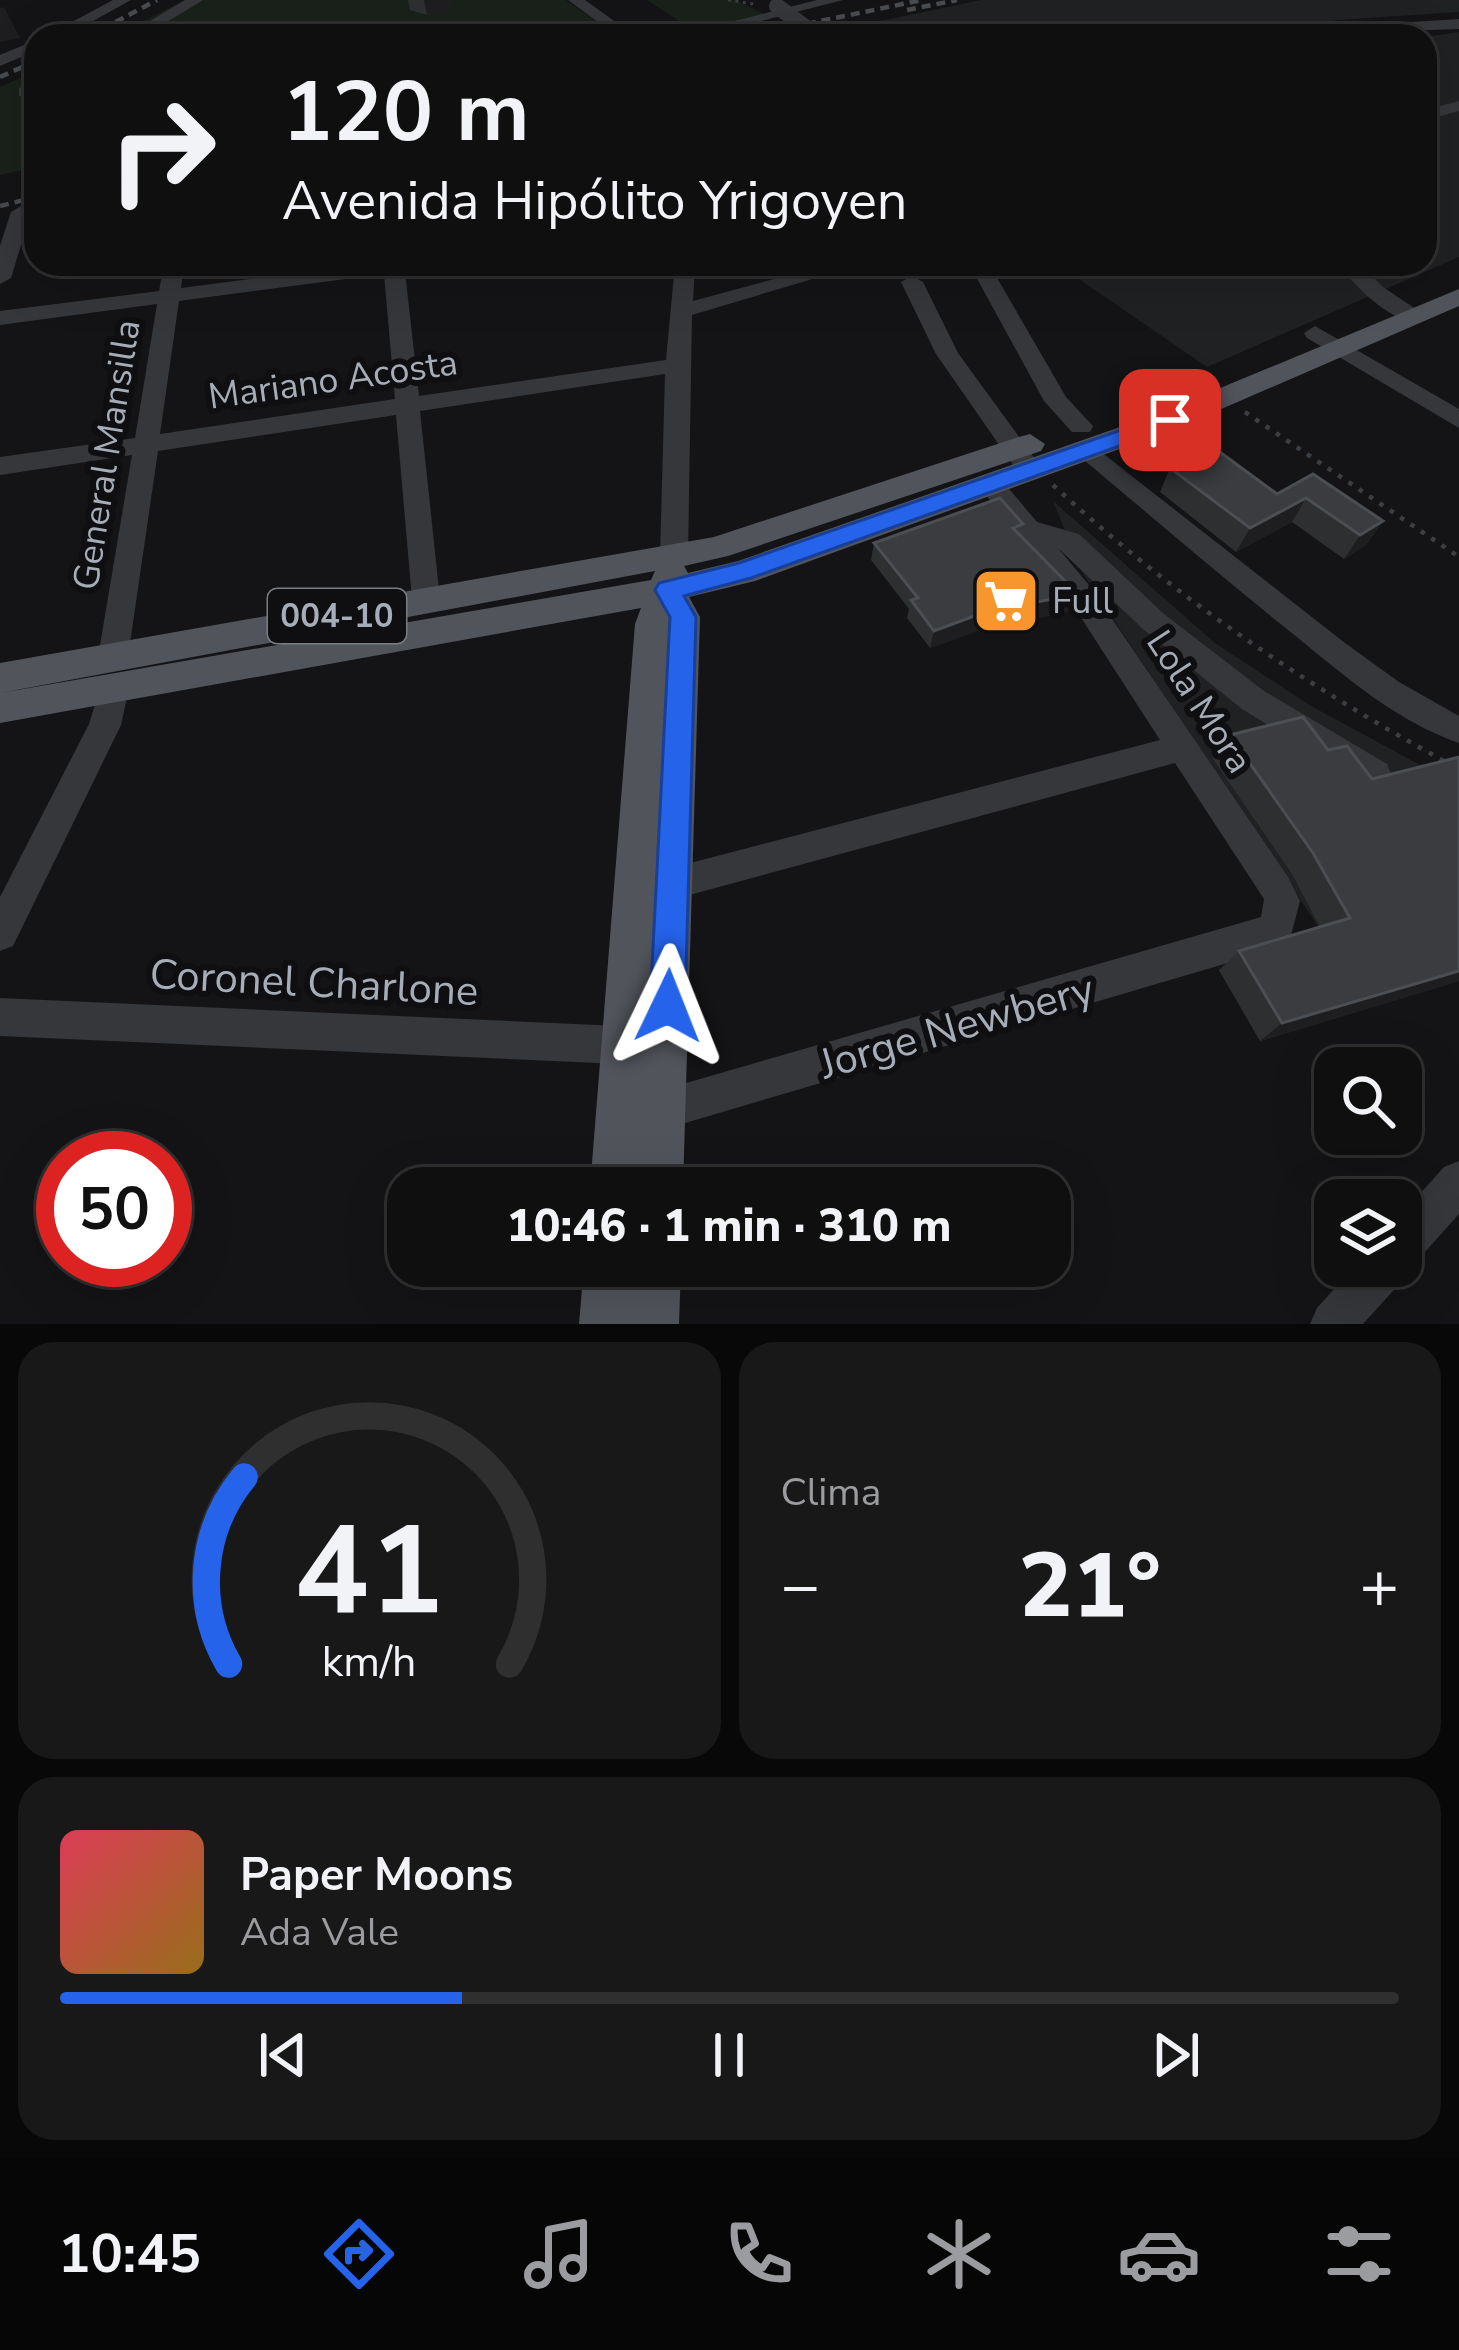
<!DOCTYPE html>
<html lang="es">
<meta charset="utf-8">
<style>
body{margin:0;font-family:"Nunito Sans",sans-serif;background:#181819;color:#f1f3f6;height:100vh;display:flex;flex-direction:column;font-size:45px;white-space:nowrap}
*{box-sizing:border-box;margin:0}
p{font-size:39px;color:#9b9c9f}
.icon{flex:none;width:66px;height:66px;fill:none;stroke:currentColor;stroke-width:2;stroke-linecap:round;stroke-linejoin:round}
.map{position:relative;height:1324px;overflow:hidden}
.side{display:flex;flex-direction:column;gap:18px;padding:18px;background:#080809;flex:1}
.side>*{flex:none}
.guide{position:absolute;left:24px;top:24px;width:1413px;height:252px;border-radius:36px;box-shadow:0 12px 48px #0002,0 0 0 3px #2f2f30;background:#0f0f10;color:#f1f3f6;overflow:hidden}
.fabs{position:absolute;left:1314px;top:1047px;display:grid;gap:24px}
.fabs a{display:grid;place-items:center;width:108px;height:108px;border-radius:24px;background:#0f0f10;box-shadow:0 12px 48px #0002,0 0 0 3px #2f2f30;font-size:60px}
.speed{position:absolute;left:36px;top:1131px;display:flex;gap:24px;font-size:60px;font-weight:700;text-align:center}
.speed>*{display:grid;place-content:center;width:156px;height:156px;border-radius:50%;background:#0f0f10;box-shadow:0 12px 48px #0002,0 0 0 3px #2f2f30;line-height:1}
.speed .limit{border:18px solid #d22;background:#fff;color:#111}
.pin{position:absolute;display:grid;place-items:center;width:102px;height:102px;color:#fff;margin:-51px;border-radius:24px;box-shadow:0 6px 18px #0006}
.me{position:absolute;width:132px;margin:-66px;rotate:2deg;stroke-linejoin:round;filter:drop-shadow(0 0 9px #0008)}
.turn{display:flex;align-items:center;gap:42px;height:252px;padding:0 60px;font-size:54px}
.turn .icon{width:156px;height:156px;stroke-width:2.5}
.turn b{display:block;font-size:84px;line-height:102px}
.big{font-size:90px;font-weight:800;line-height:1.1}
.side .card{flex:1;display:flex;flex-direction:column;justify-content:center;gap:18px;min-width:0;padding:0 42px;border-radius:36px;background:#181819}
.side .dial{align-items:center;gap:0}
.dial svg{height:312px;overflow:visible;fill:none;stroke:#2f2f30;stroke-width:7;stroke-linecap:round;text-anchor:middle}
.dial text{fill:#f1f3f6;stroke:none}
.song{display:flex;align-items:center;gap:36px}
.cover{width:144px;height:144px;border-radius:18px;background:linear-gradient(135deg,hsl(350 70% 55%),hsl(40 70% 35%))}
.played{height:12px;border-radius:6px;background:linear-gradient(90deg,#2563eb 30%,#2f2f30 30%)}
.keys{display:flex;justify-content:space-around;direction:ltr}
.heat{display:flex;justify-content:space-between;align-items:center;font-size:66px;direction:ltr}
.side .tiles{flex:1;display:grid;gap:18px;grid-template-columns:1fr 1fr}
.card:last-child{grid-column:span 2}
.trip{position:absolute;left:387px;top:1167px;width:684px;height:120px;border-radius:36px;background:#0f0f10;box-shadow:0 12px 48px #0002,0 0 0 3px #2f2f30;font-weight:800;line-height:120px;text-align:center}
.tabs{display:flex;height:192px;justify-content:space-around;align-items:center;background:#060606;color:#9b9c9f}
.tabs .icon{width:84px;height:84px}
.tabs .on{color:#2563eb}
.tabs b{font-size:54px;color:#f1f3f6}
.map>svg:first-child{display:block}
.built{fill:#202123}
.green{fill:#1a211a}
.lines{fill:none;stroke-linecap:round;stroke-linejoin:round}
.path-far1{stroke:#3b3e42;stroke-width:3;stroke-dasharray:3 4.5;stroke-linecap:butt}
.path{stroke:#3b3e42;stroke-width:4.5;stroke-dasharray:4.5 8;stroke-linecap:butt}
.minor{fill:#35373b;fill-rule:evenodd}
.major{fill:#51545a;fill-rule:evenodd}
.rail{stroke:#484b50;stroke-width:4.5;stroke-dasharray:9 6;stroke-linecap:butt}
.minor-bridge{stroke:#35373b;stroke-width:16}
.wall{fill:#2d2f31}
.shaded-wall{fill:#1e1e20}
.building{fill:#3a3c3f;stroke:#4b4e52;stroke-width:3}
.route{fill:#2563eb;stroke:#184099;stroke-width:3}
.labels{text-anchor:middle;dominant-baseline:central;stroke-width:12;stroke-linejoin:round;paint-order:stroke}
.shield{fill:#0f0f11;stroke:#797e85;stroke-width:3}
.shield-label{font-size:33px;font-weight:bold;fill:#a6adb7}
.street-label{font-size:36px;fill:#a6adb7;stroke:#0f0f11}
.poi-label{font-size:36px;fill:#a6adb7;stroke:#0f0f11;text-anchor:start}
.near-street-label{font-size:42px;fill:#a6adb7;stroke:#0f0f11}
</style>
<div class="map">
<svg width="1459" height="1324" viewBox="0 0 1459 1324">
<rect width="100%" height="100%" fill="#141416"/>
<g class="built">
<polygon points="981,0 1459,0 1459,12 1338,20 1208,36 834,36 828,32"/>
<polygon points="1459,32 1459,257 1207,367 1057,264 1425,264 1425,37"/>
<polygon points="1053,501 1215,643 1311,706 1459,786 1459,981 1260,1041 1218,969 1326,938 1082,572"/>
</g>
<g class="green">
<polygon points="185,0 566,0 617,36 113,36"/>
<polygon points="647,0 736,0 764,14 694,31"/>
<polygon points="36,71 36,167 0,175 0,87"/>
</g>
<g class="lines">
<polyline class="path-far1" points="728,0 754,4"/>
<g class="path">
<polyline points="1245,412 1459,557"/>
<path d="M1053 485C1172 595 1302 683 1444 761"/>
</g>
<g class="minor">
<polygon points="113,0 131,0 66,36 46,36"/>
<polygon points="185,0 203,0 144,36 125,36"/>
<polygon points="568,0 585,0 635,36 617,36"/>
<polygon points="817,0 843,0 703,36 675,36"/>
<polygon points="1459,19 1459,29 1266,36 1274,31"/>
<polygon points="36,40 36,51 0,66 0,55"/>
<polygon points="36,81 36,93 19,96 19,88"/>
<polygon points="1459,101 1459,111 1425,120 1425,110"/>
<polygon points="21,206 31,212 11,278 0,284 0,246 11,212"/>
<path d="M164 264H184L181 288 367 264H425L405 272 419 396 666 360 675 264H695L693 301 829 264H863L692 315 688 556 684 563 674 566 660 556 665 374 420 411 440 599 426 610 412 599 396 415 158 451 128 657 124 665H102L98 657 132 455 0 475V457L135 438 157 304 0 325V311L159 291ZM384 274 395 399 160 434 179 301Z"/>
<polygon points="969,264 989,264 1066,397 1093,426 1090,432 1072,432 1044,401"/>
<path d="M1338 264H1360L1383 287 1426 316 1423 321C1391 325 1356 287 1338 264Z"/>
<polygon points="912,276 923,282 958,353 1038,463 1042,469 1038,475 1020,475 936,354 901,282"/>
<polygon points="1315,326 1459,409 1459,428 1307,338 1304,333"/>
<path d="M1087 441 1345 643 1399 682 1459 716V743C1398 722 1347 678 1298 638 1223 578 1151 516 1078 455L1074 449Z"/>
<polygon points="991,475 1000,478 1037,522 1079,534 1164,614 1264,691 1387,764 1391,774 1387,784 1375,788 1363,784 1242,709 1144,630 1058,548 1089,585 1288,877 1300,901 1290,939 1265,952 648,1134 634,1128 628,1114 634,1100 648,1094 1261,917 1264,899 1175,763 671,900 659,895 653,884 659,873 671,868 1160,740 1069,599 982,490 978,484"/>
<polygon points="114,676 125,679 129,688 121,725 13,946 0,951 0,897 89,724 103,679"/>
<polygon points="0,998 641,1027 655,1032 660,1046 655,1060 641,1065 0,1036"/>
<polygon points="1459,1161 1459,1214 1416,1262 1407,1266 1401,1282 1363,1324 1310,1324 1317,1308 1355,1266 1401,1266 1401,1215 1444,1167"/>
</g>
<g class="major">
<polygon points="1459,289 1459,306 1180,427 755,581 689,597 700,617 683,1188 590,1188 635,624 641,608 0,723 0,693 651,580 655,571 0,693 0,663 714,537 1019,437 1030,434 1045,444 1041,451 728,556 684,566 688,573 738,561 1160,413"/>
<polygon points="584,1266 681,1266 679,1324 579,1324"/>
</g>
<g class="rail">
<polyline points="907,10 957,0"/>
<polyline points="89,36 157,0"/>
<polyline points="748,36 922,0"/>
<polyline points="0,77 36,61"/>
<polyline points="0,206 36,197"/>
</g>
<polyline class="minor-bridge" points="777,6 813,33"/>
</g>
<g class="wall">
<polygon points="408,0 450,0 449,11 427,15 410,10"/>
<polygon points="1170,468 1277,494 1313,474 1383,521 1366,545 1344,559 1292,522 1236,552 1160,492"/>
<polygon points="1020,534 1071,611 980,630 930,648 907,618 909,609 871,560 874,543"/>
<polygon points="1230,735 1328,750 1372,779 1459,981 1260,1041 1219,970 1239,951 1320,927 1292,874 1213,759"/>
</g>
<g class="shaded-wall">
<polygon points="424,0 450,0 449,11 427,15"/>
<polygon points="4,7 20,38 0,42 0,8"/>
<polygon points="1306,498 1292,522 1236,552 1250,528"/>
<polygon points="1383,521 1366,545 1344,559 1360,535"/>
<polygon points="1078,594 1071,611 980,630 930,648 934,631 985,612"/>
<polygon points="1459,971 1459,981 1260,1041 1282,1023"/>
</g>
<g class="building">
<polygon points="1213,447 1277,494 1313,474 1383,521 1360,535 1306,498 1250,528 1170,468"/>
<polygon points="1000,498 1023,524 1013,528 1078,594 985,612 934,631 911,600 918,598 874,543"/>
<polygon points="1303,717 1328,750 1347,746 1372,779 1459,757 1459,971 1282,1023 1239,951 1350,918 1313,853 1230,735"/>
</g>
<polygon class="route" points="1170,413 1181,420 1178,425 751,578 684,596 696,617 685,1006 680,1018 668,1023 655,1018 650,1006 670,617 655,590 659,583 739,563"/>
<defs>
<symbol id="supermarket-square" viewBox="-11 -11 22 22"><rect x="-9" y="-9" width="18" height="18" rx="4" fill="#f6962c" stroke="#0f0f11"/><path d="M-6-5.5h2.5l.6 2H6L4.5 2H-2.5L-4.4-4H-6ZM-1.5 3.2a1.3 1.3 0 1 0 .1 0ZM3 3.2a1.3 1.3 0 1 0 .1 0Z" fill="#fff"/></symbol>
</defs>
<g fill-rule="evenodd">
<use href="#supermarket-square" x="968" y="563" width="76" height="76"/>
</g>
<g class="labels">
<rect class="shield" x="268" y="589" width="138" height="54" rx="9"/>
<g class="shield-label">
<text x="337" y="616">004-10</text>
</g>
<g class="street-label">
<text transform="translate(333 380) rotate(-8)">Mariano Acosta</text>
<text transform="translate(107 455) rotate(-81)">General Mansilla</text>
<text transform="translate(1199 702) rotate(57)">Lola Mora</text>
</g>
<g class="poi-label">
<text x="1052" y="601">Full</text>
</g>
<g class="near-street-label">
<text transform="translate(314 983) rotate(3)">Coronel Charlone</text>
<text transform="translate(957 1027) rotate(-16)">Jorge Newbery</text>
</g>
</g>
</svg>
<div class="fabs">
<a><svg class="icon" aria-label="search" viewBox="0 0 24 24"><circle cx="10" cy="10" r="6"/><path d="M15 15l6 6"/></svg></a>
<a><svg class="icon" aria-label="layers" viewBox="0 0 24 24"><path d="M12 4l9 5-9 5-9-5zM3 14l9 5 9-5"/></svg></a>
</div>
<div class="speed"><div class="limit">50</div></div>
<div class="pin" style="left:1170px;top:420px;background:#d93025"><svg class="icon" aria-label="arrive" viewBox="0 0 24 24"><path d="M6 21V4h12l-3 4 3 4H6"/></svg></div>
<svg class="me" style="left:668px;top:1006px" viewBox="-20 -20 40 40"><path d="M0-17L14 15 0 8-14 15z" fill="#2563eb" stroke="#fff" stroke-width="4"/></svg>
<div class="trip">10:46 · 1 min · 310 m</div>
<div class="guide">
<div class="turn"><svg class="icon" aria-label="right" viewBox="0 0 24 24"><path d="M7 20v-9h11M14 6l5 5-5 5"/></svg><div><b>120 m</b>Avenida Hipólito Yrigoyen</div></div>
</div>
</div>
<section class="side">
<div class="tiles">
<div class="card dial"><svg viewBox="0 0 100 80">
<path d="M14 69A42 42 0 1 1 86 69"/>
<path d="M14 69A42 42 0 0 1 18 21" stroke="#2563eb"/>
<text x="50" y="56" font-size="32" font-weight="700">41</text>
<text x="50" y="72" font-size="11">km/h</text>
</svg></div>
<div class="card"><p>Clima</p>
<div class="heat"><a>−</a><b class="big">21°</b><a>+</a></div>
</div>
<div class="card">
<div class="song"><i class="cover"></i><div><b>Paper Moons</b><p>Ada Vale</p></div></div>
<div class="played"></div>
<div class="keys"><svg class="icon" aria-label="previous" viewBox="0 0 24 24"><path d="M18 5L8 12l10 7zM5 5v14"/></svg><svg class="icon" aria-label="pause" viewBox="0 0 24 24"><path d="M8 5v14M16 5v14"/></svg><svg class="icon" aria-label="next" viewBox="0 0 24 24"><path d="M6 5l10 7-10 7zM19 5v14"/></svg></div>
</div>
</div>
</section>
<nav class="tabs">
<b>10:45</b>
<svg class="icon on" aria-label="directions" viewBox="0 0 24 24"><path d="M12 3l9 9-9 9-9-9zM9 14v-3h6M13 9l2 2-2 2"/></svg>
<svg class="icon" aria-label="music" viewBox="0 0 24 24"><path d="M9 18V5l10-2v13"/><circle cx="6" cy="18" r="3"/><circle cx="16" cy="16" r="3"/></svg>
<svg class="icon" aria-label="phone" viewBox="0 0 24 24"><path d="M5 4h4l2 5-3 2q2 4 5 5l2-3 5 2v4C11 20 4 13 5 4z"/></svg>
<svg class="icon" aria-label="climate" viewBox="0 0 24 24"><path d="M12 3v18M4 7l16 10M4 17L20 7"/></svg>
<svg class="icon" aria-label="car" viewBox="0 0 24 24"><path d="M5 17H2v-5l4-1 3-4h7l3 4 3 1v5h-3M9 17h6M6 11h13"/><circle cx="7" cy="17" r="2"/><circle cx="17" cy="17" r="2"/></svg>
<svg class="icon" aria-label="filters" viewBox="0 0 24 24"><path d="M4 7h16M4 17h16"/><circle cx="9" cy="7" r="2"/><circle cx="15" cy="17" r="2"/></svg>
</nav>
